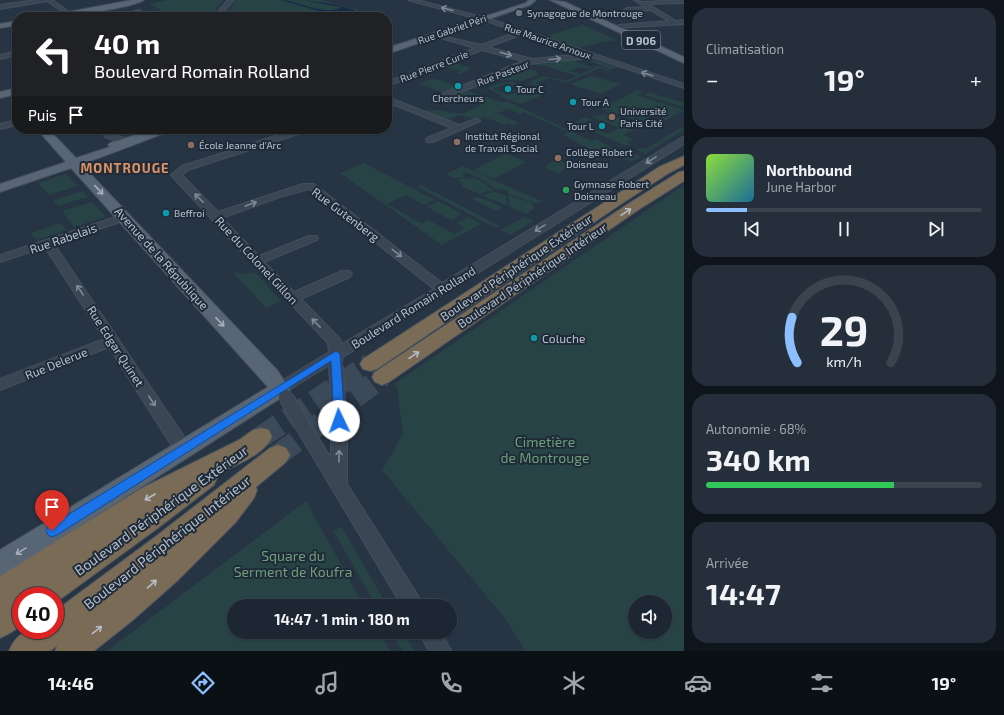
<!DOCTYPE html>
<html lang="fr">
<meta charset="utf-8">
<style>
body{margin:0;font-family:"Exo 2",sans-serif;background:#252f3b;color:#f1f3f6;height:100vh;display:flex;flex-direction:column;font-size:15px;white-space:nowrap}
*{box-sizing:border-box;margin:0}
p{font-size:13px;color:#a0a5ac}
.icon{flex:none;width:22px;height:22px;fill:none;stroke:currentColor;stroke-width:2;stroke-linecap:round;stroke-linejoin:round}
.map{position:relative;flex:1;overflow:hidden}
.drawer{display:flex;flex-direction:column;gap:8px;padding:8px;background:#0f151c;width:320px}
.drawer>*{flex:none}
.guide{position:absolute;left:12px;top:12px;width:380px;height:122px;border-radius:16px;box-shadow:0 1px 3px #0004,0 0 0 1px #3a444e;background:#202124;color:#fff;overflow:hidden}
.tools{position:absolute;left:628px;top:595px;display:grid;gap:8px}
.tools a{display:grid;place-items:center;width:44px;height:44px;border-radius:50%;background:#1c2733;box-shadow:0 1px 3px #0004,0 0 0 1px #3a444e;font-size:20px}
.speed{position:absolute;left:12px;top:587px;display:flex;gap:8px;font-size:20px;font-weight:700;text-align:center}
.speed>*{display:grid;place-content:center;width:52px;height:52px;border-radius:50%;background:#1c2733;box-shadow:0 1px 3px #0004,0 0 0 1px #3a444e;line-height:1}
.speed .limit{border:6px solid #d22;background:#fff;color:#111}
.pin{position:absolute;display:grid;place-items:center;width:34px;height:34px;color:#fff;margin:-41px -17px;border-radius:50% 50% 50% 0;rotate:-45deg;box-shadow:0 0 4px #0007}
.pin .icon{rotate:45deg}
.me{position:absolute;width:44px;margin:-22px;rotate:357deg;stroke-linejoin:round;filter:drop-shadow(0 0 3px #0008)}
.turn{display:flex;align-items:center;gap:14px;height:84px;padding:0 16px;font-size:18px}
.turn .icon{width:52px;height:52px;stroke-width:2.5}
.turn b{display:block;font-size:28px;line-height:34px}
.then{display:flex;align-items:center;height:38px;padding:0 16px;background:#0003;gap:8px;font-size:15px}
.big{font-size:30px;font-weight:700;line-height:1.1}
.drawer .card{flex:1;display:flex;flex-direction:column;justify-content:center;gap:6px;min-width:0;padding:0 14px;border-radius:16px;background:#252f3b}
.drawer .dial{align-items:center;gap:0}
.dial svg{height:104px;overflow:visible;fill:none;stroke:#3a444e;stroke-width:7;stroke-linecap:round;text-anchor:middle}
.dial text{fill:#f1f3f6;stroke:none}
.song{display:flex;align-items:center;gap:12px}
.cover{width:48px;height:48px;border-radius:6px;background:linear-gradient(135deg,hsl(90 70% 55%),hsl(200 70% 35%))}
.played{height:4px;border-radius:2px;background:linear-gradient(90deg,#8dbefd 15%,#3a444e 15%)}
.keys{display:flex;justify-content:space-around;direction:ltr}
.heat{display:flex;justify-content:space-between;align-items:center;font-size:22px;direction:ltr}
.charge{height:6px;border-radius:3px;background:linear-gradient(90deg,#34c759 68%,#3a444e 0)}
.trip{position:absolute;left:227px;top:599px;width:230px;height:40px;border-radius:20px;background:#1c2733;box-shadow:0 1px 3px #0004,0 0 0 1px #3a444e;font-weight:700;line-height:40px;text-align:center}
.tab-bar{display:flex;height:64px;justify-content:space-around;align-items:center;background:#0b1014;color:#a0a5ac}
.tab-bar .icon{width:28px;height:28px}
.tab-bar .current{color:#8dbefd}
.tab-bar b{font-size:18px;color:#f1f3f6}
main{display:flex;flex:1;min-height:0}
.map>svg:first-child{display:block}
.green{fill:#284345;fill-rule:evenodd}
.water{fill:#172c44}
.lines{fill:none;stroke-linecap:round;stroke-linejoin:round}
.minor-tunnel{stroke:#3c4959;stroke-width:8;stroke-dasharray:8 3.5;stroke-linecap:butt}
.highway-tunnel{stroke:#3c4959;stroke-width:22;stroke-dasharray:22 10;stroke-linecap:butt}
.minor-casing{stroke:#444f5d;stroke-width:2}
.major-casing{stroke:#444f5d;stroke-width:2}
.highway-casing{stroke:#45515e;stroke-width:2}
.minor{fill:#3a4654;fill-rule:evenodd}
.major{fill:#586574;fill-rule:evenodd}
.highway{fill:#7a6b57;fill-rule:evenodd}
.minor-bridge-casing{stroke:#444f5d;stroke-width:16;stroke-linecap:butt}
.minor-bridge{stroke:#3a4654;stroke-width:14}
.oneway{stroke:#7f8a97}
.oneway2{stroke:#a5afbb}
.oneway3{stroke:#b5bdc7}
.route{fill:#1a73e8;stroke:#114b97}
.worship-dot{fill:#6b7280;stroke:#1f2b39;stroke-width:1.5}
.culture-dot{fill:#0f9aa8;stroke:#1f2b39;stroke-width:1.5}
.education-dot{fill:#8d6e63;stroke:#1f2b39;stroke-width:1.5}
.leisure-dot{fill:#2e9e5b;stroke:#1f2b39;stroke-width:1.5}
.labels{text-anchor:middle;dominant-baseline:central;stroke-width:4;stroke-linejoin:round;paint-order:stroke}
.far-poi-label{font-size:10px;fill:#b8c1cd;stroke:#1f2b39;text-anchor:start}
.far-street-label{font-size:10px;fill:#b8c1cd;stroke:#1f2b39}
.shield{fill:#1f2b39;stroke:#8a94a1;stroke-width:1}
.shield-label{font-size:11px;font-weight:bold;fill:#b8c1cd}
.street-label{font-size:12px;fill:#b8c1cd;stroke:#1f2b39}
.poi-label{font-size:12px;fill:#b8c1cd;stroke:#1f2b39;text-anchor:start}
.far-district-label{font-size:13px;font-weight:bold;letter-spacing:1px;fill:#dc9264;stroke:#1f2b39}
.near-park-label{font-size:14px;fill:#6e9f77;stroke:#1f2b39}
.near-street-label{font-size:14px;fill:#b8c1cd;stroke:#1f2b39}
</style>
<main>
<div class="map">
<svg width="684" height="651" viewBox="0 0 684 651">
<rect width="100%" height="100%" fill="#263444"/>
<g class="green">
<polygon points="167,0 224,0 209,17 173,17 150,4"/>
<polygon points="237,0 321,0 360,10 338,17 223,17"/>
<polygon points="583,25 617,40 603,42 578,48 543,37"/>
<path d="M589 58 618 67 610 70C600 65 585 57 575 62L591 67 598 66 589 69 580 67 570 71 580 74 599 66 609 70 607 71 600 68 566 83 549 78 536 83 544 86 541 89 529 84C540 71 552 79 565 80 569 81 574 77 577 76L542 65 539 66 530 64Z"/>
<polygon points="450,62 472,68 459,74 456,73 460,71 447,67 442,69 437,68"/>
<polygon points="523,67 536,71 538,75 522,81 501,80 476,89 473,88"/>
<polygon points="591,76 621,84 601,94 570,84"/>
<polygon points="433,78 459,87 445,93 419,84"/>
<polygon points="510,82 518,83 513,86 506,84 493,89 509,95 520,91 543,95 521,104 500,97 502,95 489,89 489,87 500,83"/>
<polygon points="637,90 644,91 637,95 684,110 684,112 682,111 656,126 654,126 665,119 653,116 641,122 601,109"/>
<path d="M468 91 504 103 507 101 592 141 595 139 626 154 633 153 641 156 631 162 610 153 603 157 564 135 568 132 524 112 520 114 509 109 497 113 519 123 514 125 508 123 505 125 484 117 478 120 460 115 445 121 423 112C435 105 451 116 463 113 469 112 475 108 481 105L458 97 446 99Z"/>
<polygon points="647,92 684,103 684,107 647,96 645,95"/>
<polygon points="604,114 612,115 642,125 623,135 633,139 627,142 631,145 624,145 574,123 585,117 594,120 585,125 608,134 619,128 591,116 594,115 598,116"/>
<polygon points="684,126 684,130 645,154 636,149 639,148 645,149"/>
<polygon points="506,153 526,162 494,179 473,170"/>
<polygon points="557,159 572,165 559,173 544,167"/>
<polygon points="364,163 435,200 424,205 406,195 387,204 419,222 423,223 429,220 454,234 465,228 457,223 469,217 481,224 442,245 340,173"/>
<polygon points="463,166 471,170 544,202 535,203 508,194 508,192 505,190 495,189 479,178 473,176 468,173 463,174 464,177 454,178 446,174"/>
<polygon points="66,174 78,186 49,195 38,183"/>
<polygon points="474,178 478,179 494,190 479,194 463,187 460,181 457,179"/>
<polygon points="420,185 421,185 500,226 496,228 417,187"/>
<path d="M684 185V651H525L507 621 382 470 395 449 400 437 403 436 397 387 394 384ZM635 602H665V632H635Z"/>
<polygon points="83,191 88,197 58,206 53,200"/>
<polygon points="494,192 505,195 508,206 481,195"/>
<polygon points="508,195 532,203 534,209 526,214 510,207"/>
<polygon points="478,197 503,207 496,211 470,198"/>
<polygon points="438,201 462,214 451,220 427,207"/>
<polygon points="92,202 106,217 74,227 62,211"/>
<polygon points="524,217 534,221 510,235 501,230"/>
<polygon points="61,223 67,230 36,240 31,233"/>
<polygon points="233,272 244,274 255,272 281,301 266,308"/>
<polygon points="306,501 364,606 234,606 234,632 379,632 390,651 107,651"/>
<polygon points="342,527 387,606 376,606 333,530"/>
<polygon points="391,632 403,632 414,651 402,651"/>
</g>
<path class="water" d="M280 0C297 0 326 17 341 7L301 0 333 4 356 10 331 17H324L330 14Z"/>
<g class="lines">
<polyline class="minor-tunnel" points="433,101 440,98"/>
<g class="highway-tunnel">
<polyline points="261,437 370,364"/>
<polyline points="278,455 382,377"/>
</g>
<defs>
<g id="minor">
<polygon points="36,0 52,0 72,14 67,15 47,1 0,9 0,5"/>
<polygon points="228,0 234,0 219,17 213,17"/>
<path d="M408 0H417L493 20 684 84V88L589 56 586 58 527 64 443 100H437V96L523 61 482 50 387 86V82L475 48 434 36V34L481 45 517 32 489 22ZM523 34 584 54 532 59 488 47Z"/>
<polygon points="634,0 643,2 684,0 684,3 648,4 676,21 684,20 684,24 617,28 616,27 619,25 669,21 650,10 625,11 624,10 627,8 645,7"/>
<path d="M139 10 151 17C144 17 140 14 133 15L136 17H129L125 14Z"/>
<polygon points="17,51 17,55 0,59 0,55"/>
<polygon points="387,97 459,125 476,119 480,121 433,142 427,142 426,140 427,138 452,128 387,102"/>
<polygon points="17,120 17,125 0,129 0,124"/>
<polygon points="109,129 118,129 113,134 131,140 132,142 128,145 105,137 104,135"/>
<path d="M297 129H309L308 131 188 170 182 175 218 212 303 184H314L442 283 681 138 684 137V144L343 357 341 364 336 366 331 364 289 390 292 396 290 400C280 403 277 397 273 389L275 385 329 352 328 343 252 263 171 175 182 166ZM309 189 434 289 342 344 340 339 301 299 350 277 352 274 350 271H342L294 292 264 262 317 240 318 238 317 236H309L259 256 222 218 280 197Z"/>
<polygon points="125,214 130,217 129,219 54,244 189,444 191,449 189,454 183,456 177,454 109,347 0,390 0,379 104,339 45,247 0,262 0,255"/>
<polygon points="339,415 344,417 347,421 347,484 420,599 423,606 402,606 300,435 302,431 308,429 314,431 331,458 331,421 334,417"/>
<polygon points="419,632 441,632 451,651 429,651"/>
</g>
<g id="major">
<path d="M132 0H144C133 8 65 17 48 17L52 15Z"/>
<polygon points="529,0 536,0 530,5 387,54 387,48 526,3"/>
<polygon points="550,0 565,2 684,57 684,63"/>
<polygon points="17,21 17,25 0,28 0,24"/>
<polygon points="17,88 17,94 0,98 0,92"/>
<path d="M37 129H48L76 158 110 147 108 145 110 143 155 129H171L170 131C140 142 112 154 81 164L277 370 290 389 287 394 9 572 0 576V550L268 387 71 168 0 192V184L66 162Z"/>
</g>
<g id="highway">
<polygon points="684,156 684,165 669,173 621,204 377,369 370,371 363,369 360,364 363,359 659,167"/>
<polygon points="684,171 684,181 638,210 389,382 382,385 375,382 372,377 375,372 628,204 679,172"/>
<path d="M261 428 269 430 272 437C262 457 234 465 216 475L217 478 214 485 158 528 55 603V596H26L28 590 21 595 25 596H21V626L10 633 0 638V576L142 488 239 440 253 430Z"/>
<path d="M278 445 286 448 290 455 286 462 256 487 257 490 254 498 236 522 177 581 133 620 94 651H55L57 646 50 651H9C19 627 32 630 55 630V611L155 537 270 448Z"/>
</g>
</defs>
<use href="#minor" class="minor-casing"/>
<use href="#major" class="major-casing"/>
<use href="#highway" class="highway-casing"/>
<use href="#minor" class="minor"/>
<use href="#major" class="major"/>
<use href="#highway" class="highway"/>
<defs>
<g id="minor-bridge">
<polyline points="336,366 339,421"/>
<polyline points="286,397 308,435"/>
</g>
</defs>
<use href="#minor-bridge" class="minor-bridge-casing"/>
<use href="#minor-bridge" class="minor-bridge"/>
</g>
<defs><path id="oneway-shaft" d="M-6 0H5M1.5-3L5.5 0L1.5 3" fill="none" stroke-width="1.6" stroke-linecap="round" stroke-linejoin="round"/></defs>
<g class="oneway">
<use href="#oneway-shaft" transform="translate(447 9) rotate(-165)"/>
<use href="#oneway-shaft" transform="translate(506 54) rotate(16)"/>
<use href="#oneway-shaft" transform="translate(555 59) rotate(-5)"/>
<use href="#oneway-shaft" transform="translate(647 74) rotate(-162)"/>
<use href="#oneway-shaft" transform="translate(651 160) rotate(149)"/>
<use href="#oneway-shaft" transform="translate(199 198) rotate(-135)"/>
<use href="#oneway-shaft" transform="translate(251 204) rotate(-20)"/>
<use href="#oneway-shaft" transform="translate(540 228) rotate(148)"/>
<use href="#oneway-shaft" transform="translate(397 253) rotate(38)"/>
<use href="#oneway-shaft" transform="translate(80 290) rotate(-124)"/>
<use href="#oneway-shaft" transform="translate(316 323) rotate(-134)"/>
<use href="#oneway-shaft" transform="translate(152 401) rotate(57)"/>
<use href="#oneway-shaft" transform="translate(339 456) rotate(-89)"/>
</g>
<g class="oneway2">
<use href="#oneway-shaft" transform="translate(99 190) rotate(47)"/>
<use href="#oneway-shaft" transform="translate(220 322) rotate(47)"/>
<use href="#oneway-shaft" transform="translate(21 551) rotate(148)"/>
</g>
<g class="oneway3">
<use href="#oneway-shaft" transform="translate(626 212) rotate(-34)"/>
<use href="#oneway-shaft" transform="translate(414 355) rotate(-34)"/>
<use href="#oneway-shaft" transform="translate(150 497) rotate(150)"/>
<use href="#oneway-shaft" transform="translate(152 584) rotate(-41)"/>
<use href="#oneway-shaft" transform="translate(97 630) rotate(-38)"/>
</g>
<polygon class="route" points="336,351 340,354 345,421 343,424 339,425 336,424 334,421 331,361 57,535 52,537 48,535 46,531 48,527"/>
<circle class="worship-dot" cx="519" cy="13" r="4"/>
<g class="culture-dot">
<circle cx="458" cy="86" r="4"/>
<circle cx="508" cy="89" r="4"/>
<circle cx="573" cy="102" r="4"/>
<circle cx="602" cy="126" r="4"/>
<circle cx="166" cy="213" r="4"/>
<circle cx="534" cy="338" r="4"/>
</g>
<g class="education-dot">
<circle cx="612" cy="117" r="4"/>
<circle cx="457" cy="142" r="4"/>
<circle cx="191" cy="145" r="4"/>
<circle cx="558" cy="158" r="4"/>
</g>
<circle class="leisure-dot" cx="566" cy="190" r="4"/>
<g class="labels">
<g class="far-poi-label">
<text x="527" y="13">Synagogue de Montrouge</text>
<text x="516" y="89">Tour C</text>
<text x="458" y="98" text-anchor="middle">Chercheurs</text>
<text x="581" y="102">Tour A</text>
<text x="620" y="111">Université<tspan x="620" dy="12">Paris Cité</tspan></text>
<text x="594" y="126" text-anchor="end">Tour L</text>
<text x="465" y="136">Institut Régional<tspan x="465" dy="12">de Travail Social</tspan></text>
<text x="199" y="145">École Jeanne d'Arc</text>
<text x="566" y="152">Collège Robert<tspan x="566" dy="12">Doisneau</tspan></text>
<text x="574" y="184">Gymnase Robert<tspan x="574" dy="12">Doisneau</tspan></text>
<text x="174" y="213">Beffroi</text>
</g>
<g class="far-street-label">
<text transform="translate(452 29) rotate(-19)">Rue Gabriel Péri</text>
<text transform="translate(548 41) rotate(19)">Rue Maurice Arnoux</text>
<text transform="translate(434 66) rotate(-21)">Rue Pierre Curie</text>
<text transform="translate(503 73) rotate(-21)">Rue Pasteur</text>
</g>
<rect class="shield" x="622" y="31" width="38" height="18" rx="3"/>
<g class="shield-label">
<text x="641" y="40">D 906</text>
</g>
<g class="street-label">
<text transform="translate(346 214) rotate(37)">Rue Gutenberg</text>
<text transform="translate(63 238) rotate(-19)">Rue Rabelais</text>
<text transform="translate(162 258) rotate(48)">Avenue de la République</text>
<text transform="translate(257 260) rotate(47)">Rue du Colonel Gillon</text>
<text transform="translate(516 267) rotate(-34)">Boulevard Périphérique Extérieur</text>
<text transform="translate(532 275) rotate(-34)">Boulevard Périphérique Intérieur</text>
<text transform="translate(413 307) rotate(-32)">Boulevard Romain Rolland</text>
<text transform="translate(116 346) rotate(57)">Rue Edgar Quinet</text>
<text transform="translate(56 363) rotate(-22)">Rue Delerue</text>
</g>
<g class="poi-label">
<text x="542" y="338">Coluche</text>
</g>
<g class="far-district-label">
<text x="125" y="168">MONTROUGE</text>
</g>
<g class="near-park-label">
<text x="545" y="441">Cimetière<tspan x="545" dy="16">de Montrouge</tspan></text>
<text x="293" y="555">Square du<tspan x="293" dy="16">Serment de Koufra</tspan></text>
</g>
<g class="near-street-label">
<text transform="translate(161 510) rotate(-36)">Boulevard Périphérique Extérieur</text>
<text transform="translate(167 542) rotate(-38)">Boulevard Périphérique Intérieur</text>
</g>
</g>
</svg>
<div class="tools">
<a><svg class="icon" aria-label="sound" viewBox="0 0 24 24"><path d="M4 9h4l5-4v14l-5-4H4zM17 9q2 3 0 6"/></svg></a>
</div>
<div class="speed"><div class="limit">40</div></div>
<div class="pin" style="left:52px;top:531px;background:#d93025"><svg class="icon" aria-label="arrive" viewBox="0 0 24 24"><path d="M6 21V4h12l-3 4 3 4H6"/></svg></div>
<svg class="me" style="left:339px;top:421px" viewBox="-20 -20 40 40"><circle r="19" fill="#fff"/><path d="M0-13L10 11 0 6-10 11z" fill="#1a73e8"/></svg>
<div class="trip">14:47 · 1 min · 180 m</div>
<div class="guide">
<div class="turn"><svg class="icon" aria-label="left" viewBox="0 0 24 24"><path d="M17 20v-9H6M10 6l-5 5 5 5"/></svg><div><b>40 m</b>Boulevard Romain Rolland</div></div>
<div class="then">Puis<svg class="icon" aria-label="arrive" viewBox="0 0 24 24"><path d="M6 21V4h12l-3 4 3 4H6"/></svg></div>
</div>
</div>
<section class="drawer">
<div class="card"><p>Climatisation</p>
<div class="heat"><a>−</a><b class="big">19°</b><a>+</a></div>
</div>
<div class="card">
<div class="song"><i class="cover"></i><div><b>Northbound</b><p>June Harbor</p></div></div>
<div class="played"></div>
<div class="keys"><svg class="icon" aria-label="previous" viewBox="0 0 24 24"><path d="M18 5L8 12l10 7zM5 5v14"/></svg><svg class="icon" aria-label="pause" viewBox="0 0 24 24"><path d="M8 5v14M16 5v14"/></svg><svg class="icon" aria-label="next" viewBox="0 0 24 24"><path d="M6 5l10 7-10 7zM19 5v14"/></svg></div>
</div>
<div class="card dial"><svg viewBox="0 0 100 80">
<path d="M14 69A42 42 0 1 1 86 69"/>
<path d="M14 69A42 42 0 0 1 10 34" stroke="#8dbefd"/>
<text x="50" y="56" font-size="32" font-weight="700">29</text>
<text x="50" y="72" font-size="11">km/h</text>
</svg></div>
<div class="card"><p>Autonomie · 68%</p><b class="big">340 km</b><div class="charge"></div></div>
<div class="card"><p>Arrivée</p><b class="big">14:47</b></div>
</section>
</main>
<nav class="tab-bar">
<b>14:46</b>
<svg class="icon current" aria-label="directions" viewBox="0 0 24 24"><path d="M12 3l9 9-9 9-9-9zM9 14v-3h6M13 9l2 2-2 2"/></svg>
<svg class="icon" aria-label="music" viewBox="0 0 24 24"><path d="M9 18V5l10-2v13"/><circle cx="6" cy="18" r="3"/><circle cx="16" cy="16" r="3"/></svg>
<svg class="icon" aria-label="phone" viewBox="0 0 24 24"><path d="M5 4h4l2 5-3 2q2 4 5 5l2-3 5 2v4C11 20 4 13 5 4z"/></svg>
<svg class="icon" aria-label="climate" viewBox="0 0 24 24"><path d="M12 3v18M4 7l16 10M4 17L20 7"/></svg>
<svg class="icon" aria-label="car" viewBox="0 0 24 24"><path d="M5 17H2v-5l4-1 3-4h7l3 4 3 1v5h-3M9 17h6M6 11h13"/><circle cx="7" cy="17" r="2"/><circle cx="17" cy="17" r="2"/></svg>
<svg class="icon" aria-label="filters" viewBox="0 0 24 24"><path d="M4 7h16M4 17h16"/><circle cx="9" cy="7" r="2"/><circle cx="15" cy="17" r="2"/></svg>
<b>19°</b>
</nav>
